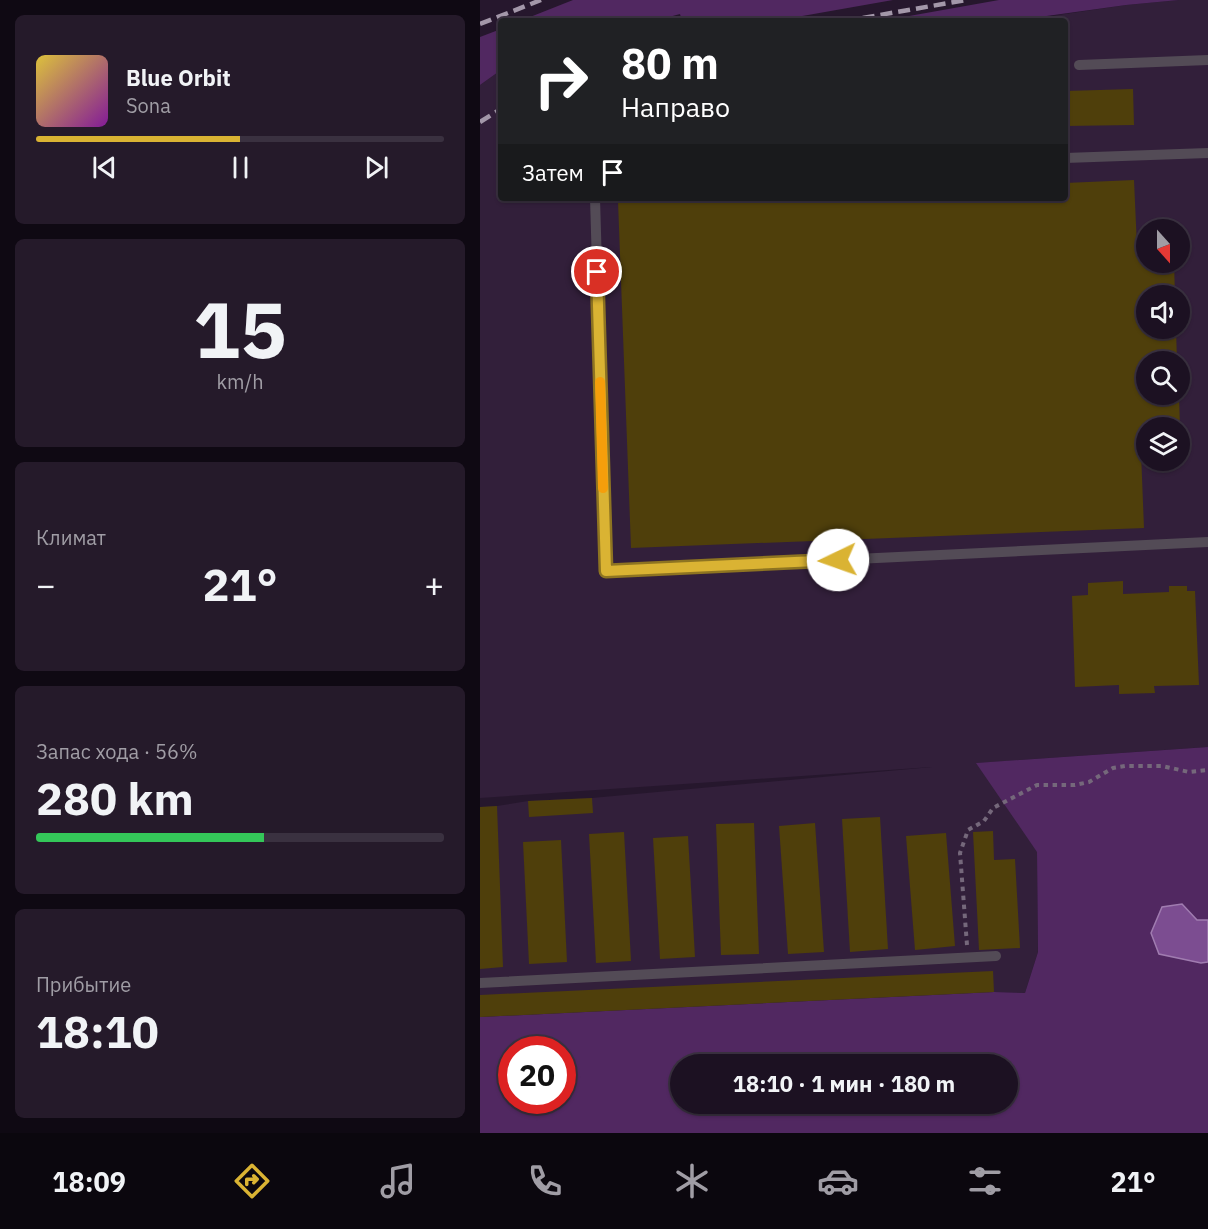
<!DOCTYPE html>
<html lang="ru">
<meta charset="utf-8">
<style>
body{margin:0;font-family:"IBM Plex Sans",sans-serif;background:#251a2a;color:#f1f3f6;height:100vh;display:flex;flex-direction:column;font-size:22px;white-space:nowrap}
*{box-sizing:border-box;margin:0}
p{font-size:20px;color:#a09da5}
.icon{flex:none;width:33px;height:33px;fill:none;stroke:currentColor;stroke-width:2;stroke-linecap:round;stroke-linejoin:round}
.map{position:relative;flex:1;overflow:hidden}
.drawer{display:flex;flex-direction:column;gap:15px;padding:15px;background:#0f0913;width:480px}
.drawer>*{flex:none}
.hud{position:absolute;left:18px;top:18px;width:570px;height:183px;border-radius:6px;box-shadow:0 2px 4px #0004,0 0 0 2px #3a3140;background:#202124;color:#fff;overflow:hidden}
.needle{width:39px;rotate:159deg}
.buttons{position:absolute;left:656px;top:219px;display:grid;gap:12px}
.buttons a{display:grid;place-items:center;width:54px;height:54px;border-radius:50%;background:#1c1122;box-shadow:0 2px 4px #0004,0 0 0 2px #3a3140;font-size:30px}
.speed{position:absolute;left:18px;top:1036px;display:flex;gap:12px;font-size:30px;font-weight:700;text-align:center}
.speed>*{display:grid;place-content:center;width:78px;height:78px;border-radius:50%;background:#1c1122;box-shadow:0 2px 4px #0004,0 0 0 2px #3a3140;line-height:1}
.speed .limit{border:9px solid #d22;background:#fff;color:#111}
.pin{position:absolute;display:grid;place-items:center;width:51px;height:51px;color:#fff;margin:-26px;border:3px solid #fff;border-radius:50%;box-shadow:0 2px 6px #0007}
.me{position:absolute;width:66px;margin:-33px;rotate:267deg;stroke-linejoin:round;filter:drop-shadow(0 0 4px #0008)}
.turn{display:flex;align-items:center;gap:21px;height:126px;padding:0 24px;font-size:27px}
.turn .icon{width:78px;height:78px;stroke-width:2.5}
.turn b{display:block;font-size:42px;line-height:51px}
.then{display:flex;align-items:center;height:57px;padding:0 24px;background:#0003;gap:12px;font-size:22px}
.big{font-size:45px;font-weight:700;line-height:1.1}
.drawer .tile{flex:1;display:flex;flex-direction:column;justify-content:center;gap:9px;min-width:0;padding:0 21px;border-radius:9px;background:#251a2a}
.drawer .dial{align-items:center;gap:0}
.dial b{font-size:78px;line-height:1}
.song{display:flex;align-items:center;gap:18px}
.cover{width:72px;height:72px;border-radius:9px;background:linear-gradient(135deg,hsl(50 70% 55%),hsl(290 70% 35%))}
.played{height:6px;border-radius:3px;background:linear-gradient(90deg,#dab333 50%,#3a3140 50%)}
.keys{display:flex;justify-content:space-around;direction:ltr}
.heat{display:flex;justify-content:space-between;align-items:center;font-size:33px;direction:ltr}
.charge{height:9px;border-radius:4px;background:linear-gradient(90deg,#34c759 56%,#3a3140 0)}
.trip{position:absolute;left:190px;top:1054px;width:348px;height:60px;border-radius:30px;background:#1c1122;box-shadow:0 2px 4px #0004,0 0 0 2px #3a3140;font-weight:700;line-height:60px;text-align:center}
.tab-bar{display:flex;height:96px;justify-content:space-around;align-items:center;background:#0b070e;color:#a09da5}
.tab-bar .icon{width:42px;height:42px}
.tab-bar .selected{color:#dab333}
.tab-bar b{font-size:27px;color:#f1f3f6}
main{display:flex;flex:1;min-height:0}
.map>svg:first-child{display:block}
.built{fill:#321f3a;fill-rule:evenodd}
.green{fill:#512861;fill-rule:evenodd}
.water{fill:#7c4d91;stroke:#a07cb0;stroke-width:1.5}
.building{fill:#4f3f0b}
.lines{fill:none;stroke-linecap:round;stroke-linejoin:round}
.path{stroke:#75687b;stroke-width:4;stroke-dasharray:4.5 4.5;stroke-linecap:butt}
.lane{stroke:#534b56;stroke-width:10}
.rail{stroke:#a397a9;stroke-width:4.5;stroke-dasharray:12 6;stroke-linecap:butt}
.route-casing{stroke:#8e7421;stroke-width:15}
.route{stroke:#dab333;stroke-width:10}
.slow{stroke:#f59e0b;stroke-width:10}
</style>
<main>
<section class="drawer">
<div class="tile">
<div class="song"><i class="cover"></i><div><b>Blue Orbit</b><p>Sona</p></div></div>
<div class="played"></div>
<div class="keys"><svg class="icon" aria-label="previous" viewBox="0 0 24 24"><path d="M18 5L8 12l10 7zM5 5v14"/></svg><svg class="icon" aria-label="pause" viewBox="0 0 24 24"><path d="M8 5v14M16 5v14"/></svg><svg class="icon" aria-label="next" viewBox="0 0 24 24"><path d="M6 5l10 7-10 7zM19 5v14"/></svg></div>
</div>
<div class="tile dial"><b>15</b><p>km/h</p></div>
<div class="tile"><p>Климат</p>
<div class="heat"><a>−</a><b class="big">21°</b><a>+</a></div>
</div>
<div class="tile"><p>Запас хода · 56%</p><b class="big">280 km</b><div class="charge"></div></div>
<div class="tile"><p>Прибытие</p><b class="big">18:10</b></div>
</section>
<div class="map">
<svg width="728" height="1133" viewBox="0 0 728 1133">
<rect width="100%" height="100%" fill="#26172d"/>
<path class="built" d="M699 0H728V747L497 763 557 851 558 952 545 993 514 992 0 1017V807L17 806 48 801 112 798 452 767 0 798V85L21 70V198H585V21H538L646 5ZM666 230H699V262H666ZM666 296H699V328H666ZM666 362H699V394H666ZM666 428H699V460H666Z"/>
<g class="green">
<polygon points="93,0 413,0 294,21 202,21 200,14 174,21 40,21"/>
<polygon points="519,0 699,0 646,5 531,21 401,21"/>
<polygon points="21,29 21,70 0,85 0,37"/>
<path d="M728 747V920H717L720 963 728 962V1133H0V1008L1 1017 514 992 545 993 558 952 557 852 496 763ZM32 1050H82V1101H32ZM201 1065H528V1104H201Z"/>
</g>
<polygon class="water" points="702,904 717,920 728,920 728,962 721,963 679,954 671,933 682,907"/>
<g class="building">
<polygon points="653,89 654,125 585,126 585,91"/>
<polygon points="654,180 657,247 666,246 666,262 694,262 695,296 666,296 666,328 696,328 697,362 666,362 666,394 699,394 700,428 666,428 666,452 661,452 664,528 151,548 138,201 205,198 585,198 585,183"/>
<polygon points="643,581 643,594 689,592 689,586 707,586 707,591 715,591 719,685 674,686 675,693 639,694 639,685 595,687 592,596 608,595 608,583"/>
<polygon points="112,798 113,813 49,817 48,801"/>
<polygon points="17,806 23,967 0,969 0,807"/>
<polygon points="400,817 408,949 370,952 362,819"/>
<polygon points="274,823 279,954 241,955 236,824"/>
<polygon points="335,823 344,952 308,954 299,826"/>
<polygon points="513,831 514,860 535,859 540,948 499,950 493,832"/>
<polygon points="144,832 151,961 116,963 109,834"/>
<polygon points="466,833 475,946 435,950 426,836"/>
<polygon points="208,836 215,957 180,959 173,838"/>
<polygon points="81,840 87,962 49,964 43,842"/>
<polygon points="513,971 514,992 0,1017 0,995"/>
</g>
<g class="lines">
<polyline class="path" points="487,945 480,853 488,830 504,821 513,808 557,785 595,785 609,782 633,768 645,766 682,766 709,772 728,770"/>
<g class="lane">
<polyline points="599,65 728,60"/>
<polyline points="585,158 728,153"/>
<polyline points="115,198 126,571 728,542"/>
<polyline points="0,983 516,956"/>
</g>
<g class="rail">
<polyline points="365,21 486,0"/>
<polyline points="0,24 61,0"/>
<polyline points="0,122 21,109"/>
</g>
</g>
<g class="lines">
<defs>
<polyline id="route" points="117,272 126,571 358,560"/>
</defs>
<use href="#route" class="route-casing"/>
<use href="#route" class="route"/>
<polyline class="slow" points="120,382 123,488"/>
</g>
</svg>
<div class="buttons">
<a><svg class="needle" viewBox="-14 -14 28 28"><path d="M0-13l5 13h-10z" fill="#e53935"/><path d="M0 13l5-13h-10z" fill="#a09da5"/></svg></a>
<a><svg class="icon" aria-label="sound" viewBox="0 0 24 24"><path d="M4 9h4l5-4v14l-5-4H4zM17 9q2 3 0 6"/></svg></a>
<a><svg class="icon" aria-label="search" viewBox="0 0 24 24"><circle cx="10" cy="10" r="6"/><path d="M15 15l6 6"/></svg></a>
<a><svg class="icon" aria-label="layers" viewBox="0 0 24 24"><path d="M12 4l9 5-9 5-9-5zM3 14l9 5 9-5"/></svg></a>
</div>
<div class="speed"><div class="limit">20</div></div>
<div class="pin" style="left:117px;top:272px;background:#d93025"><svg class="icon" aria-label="arrive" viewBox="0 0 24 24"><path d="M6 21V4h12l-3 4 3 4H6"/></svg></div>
<svg class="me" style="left:358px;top:560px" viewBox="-20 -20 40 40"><circle r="19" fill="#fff"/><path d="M0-13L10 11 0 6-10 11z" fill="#dab333"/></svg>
<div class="trip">18:10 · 1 мин · 180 m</div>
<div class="hud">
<div class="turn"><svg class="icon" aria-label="right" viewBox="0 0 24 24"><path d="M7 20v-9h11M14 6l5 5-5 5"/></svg><div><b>80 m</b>Направо</div></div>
<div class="then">Затем<svg class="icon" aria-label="arrive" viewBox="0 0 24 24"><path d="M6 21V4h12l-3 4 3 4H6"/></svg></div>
</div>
</div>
</main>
<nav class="tab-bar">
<b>18:09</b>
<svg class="icon selected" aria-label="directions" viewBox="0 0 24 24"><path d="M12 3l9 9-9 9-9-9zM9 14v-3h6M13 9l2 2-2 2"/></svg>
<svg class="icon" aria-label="music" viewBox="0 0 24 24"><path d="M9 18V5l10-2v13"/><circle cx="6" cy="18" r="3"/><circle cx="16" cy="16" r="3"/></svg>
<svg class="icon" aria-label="phone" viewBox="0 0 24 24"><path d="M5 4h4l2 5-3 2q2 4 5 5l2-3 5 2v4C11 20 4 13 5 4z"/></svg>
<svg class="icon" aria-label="climate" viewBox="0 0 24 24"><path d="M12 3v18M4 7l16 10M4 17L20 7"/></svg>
<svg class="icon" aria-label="car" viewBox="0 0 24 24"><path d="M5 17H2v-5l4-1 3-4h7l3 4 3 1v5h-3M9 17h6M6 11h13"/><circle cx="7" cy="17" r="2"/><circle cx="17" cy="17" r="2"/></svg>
<svg class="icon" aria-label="filters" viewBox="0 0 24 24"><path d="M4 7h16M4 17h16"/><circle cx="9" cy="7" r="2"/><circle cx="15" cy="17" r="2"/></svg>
<b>21°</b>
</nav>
